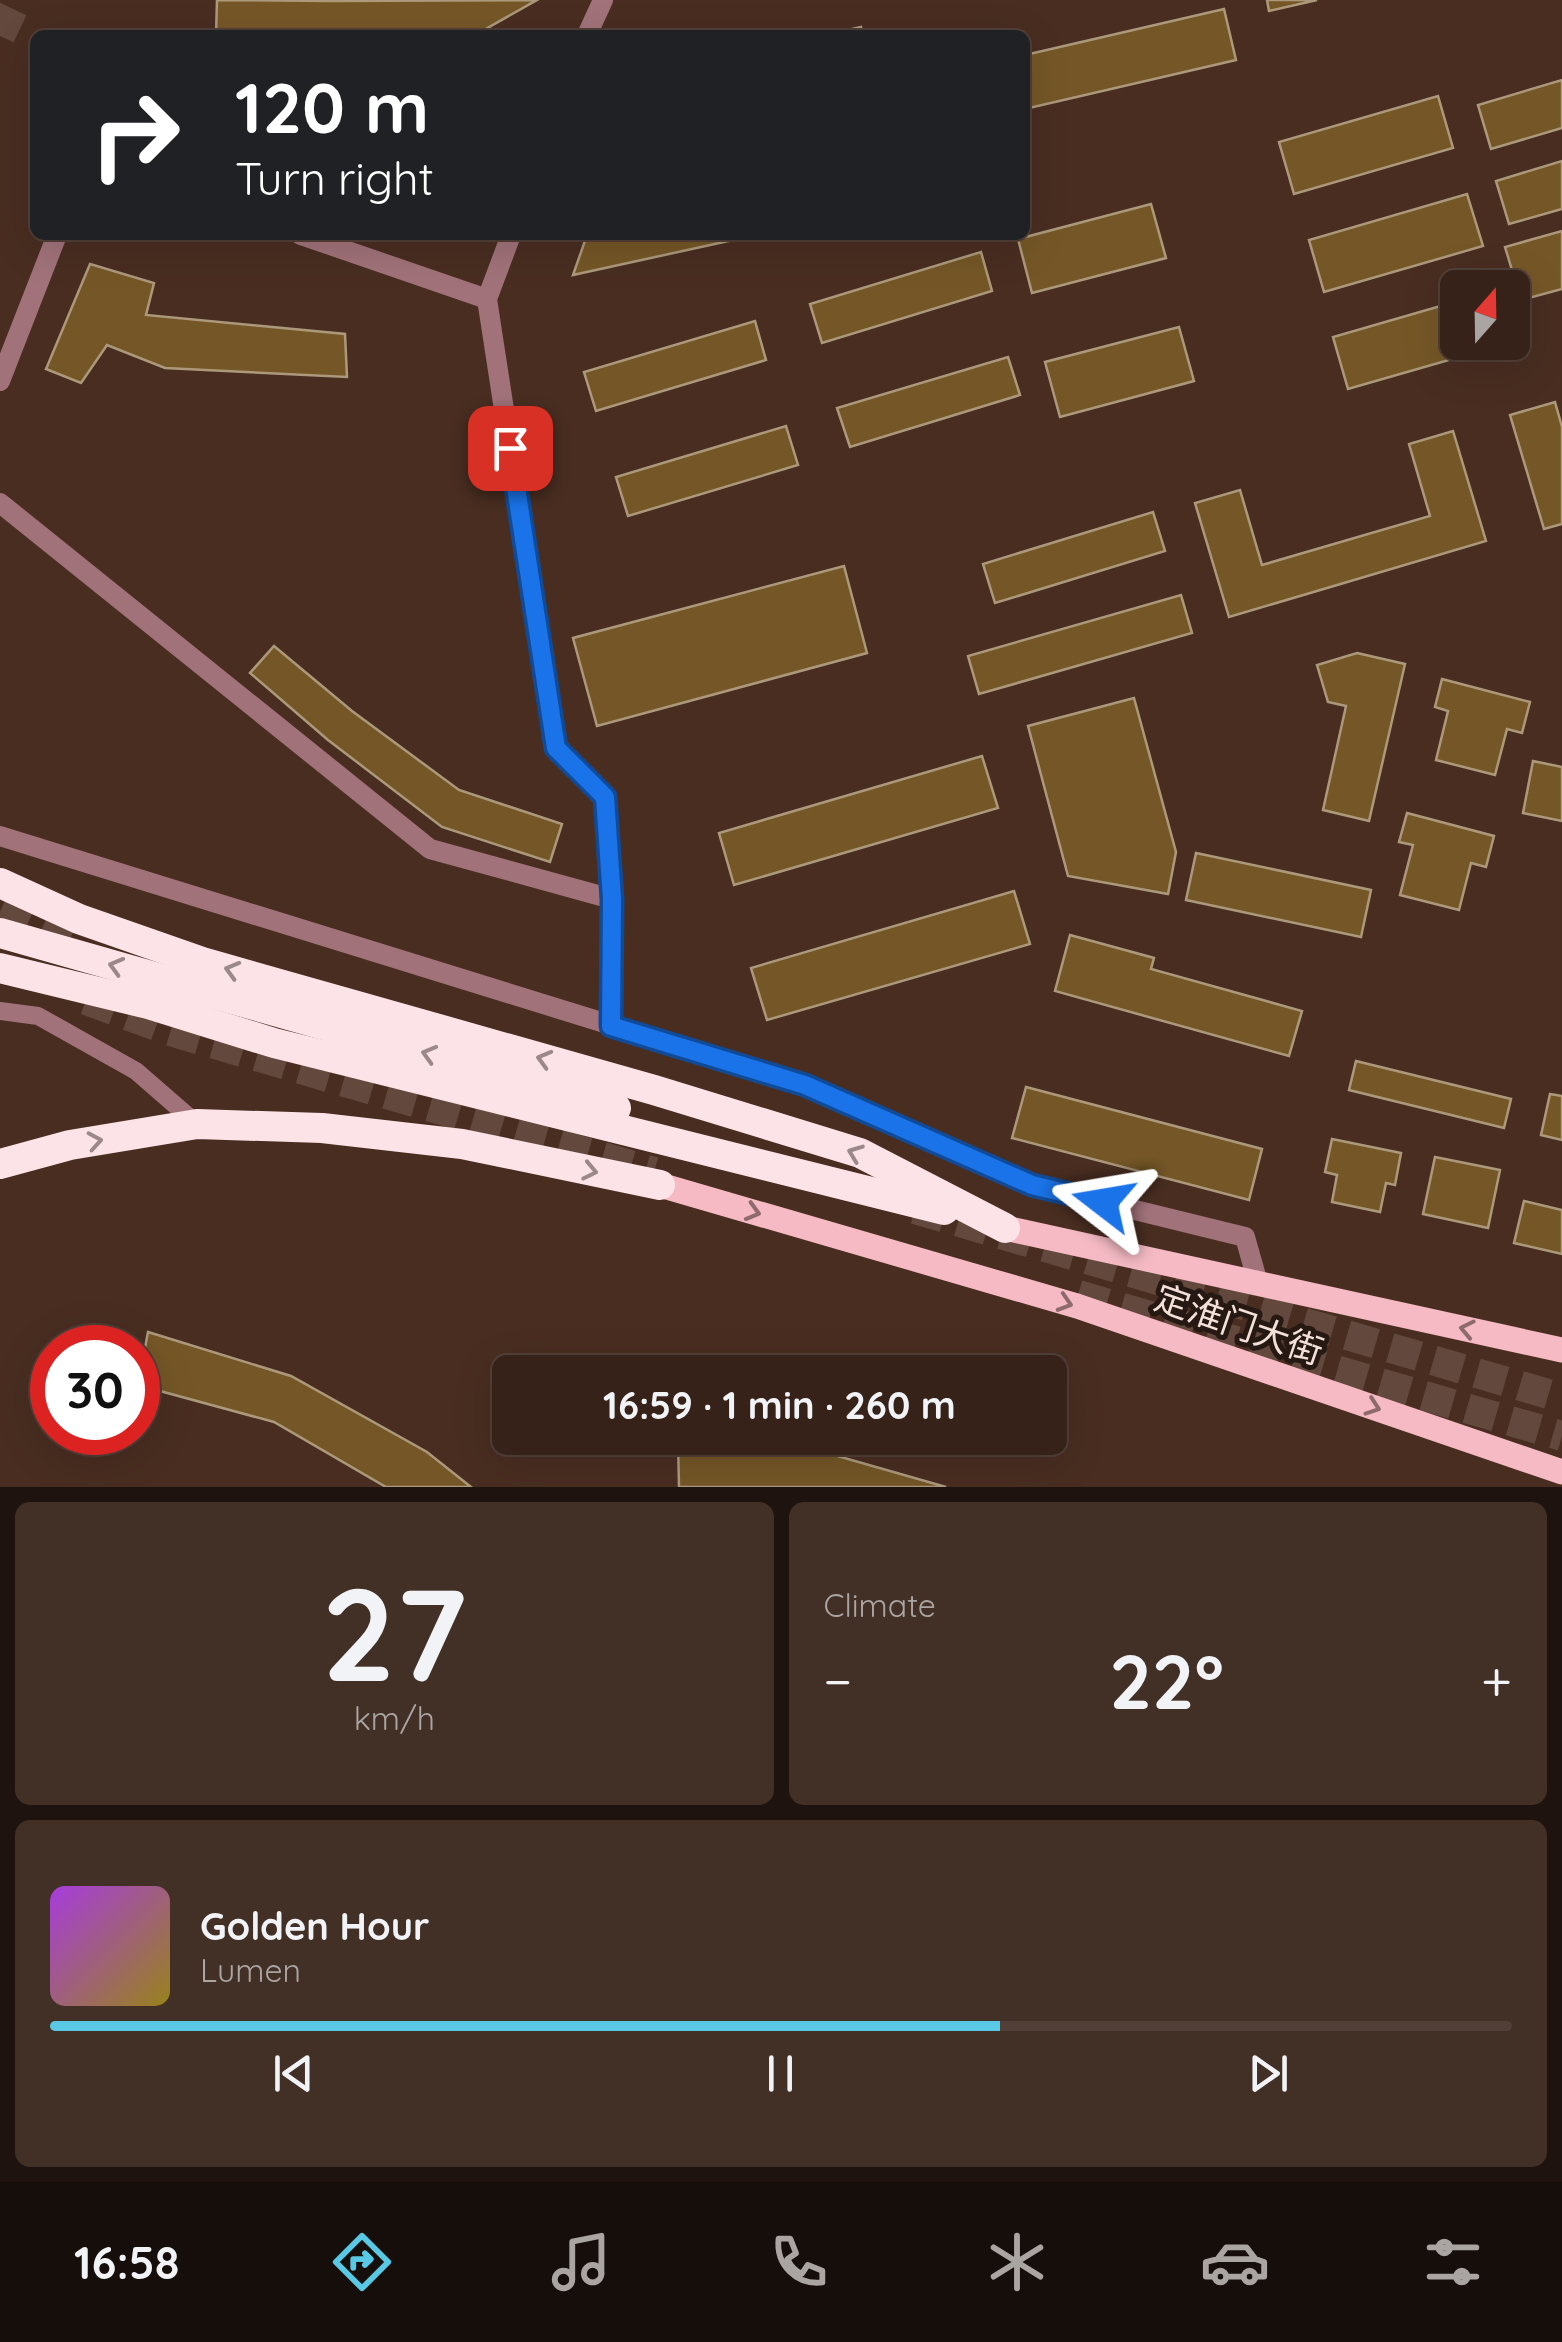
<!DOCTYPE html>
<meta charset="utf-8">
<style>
body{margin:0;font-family:Quicksand,"Noto Sans SC",sans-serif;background:#422f26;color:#f1f3f6;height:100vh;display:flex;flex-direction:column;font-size:38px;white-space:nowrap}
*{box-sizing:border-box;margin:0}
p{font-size:32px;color:#aaa4a2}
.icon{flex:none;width:55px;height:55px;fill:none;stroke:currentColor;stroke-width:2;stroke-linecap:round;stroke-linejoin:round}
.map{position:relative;height:1487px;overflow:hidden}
.sheet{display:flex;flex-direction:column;gap:15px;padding:15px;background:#1e130e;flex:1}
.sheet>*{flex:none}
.banner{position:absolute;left:30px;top:30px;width:1000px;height:210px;border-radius:15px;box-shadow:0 10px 40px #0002,0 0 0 2px #513f38;background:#202124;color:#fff;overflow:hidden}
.needle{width:65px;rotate:20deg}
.buttons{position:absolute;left:1440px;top:270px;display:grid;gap:20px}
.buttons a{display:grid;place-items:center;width:90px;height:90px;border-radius:15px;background:#372219;box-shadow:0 10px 40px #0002,0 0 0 2px #513f38;font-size:50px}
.speed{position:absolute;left:30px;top:1325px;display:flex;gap:20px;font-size:50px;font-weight:700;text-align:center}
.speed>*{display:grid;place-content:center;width:130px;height:130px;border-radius:50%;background:#372219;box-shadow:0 10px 40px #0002,0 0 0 2px #513f38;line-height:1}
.speed .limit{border:15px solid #d22;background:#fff;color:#111}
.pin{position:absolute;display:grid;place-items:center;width:85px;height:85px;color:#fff;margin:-42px;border-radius:20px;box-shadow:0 5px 15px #0006}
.me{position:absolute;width:110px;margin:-55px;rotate:284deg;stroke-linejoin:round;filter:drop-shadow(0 0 8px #0008)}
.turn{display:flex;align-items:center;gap:35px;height:210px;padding:0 40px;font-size:45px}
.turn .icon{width:130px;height:130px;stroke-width:2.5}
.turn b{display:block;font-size:70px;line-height:85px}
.big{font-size:75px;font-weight:800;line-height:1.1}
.sheet .widget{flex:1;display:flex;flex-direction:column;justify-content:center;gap:15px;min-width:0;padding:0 35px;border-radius:15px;background:#422f26}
.sheet .dial{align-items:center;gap:0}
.dial b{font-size:130px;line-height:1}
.song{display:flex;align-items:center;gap:30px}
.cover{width:120px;height:120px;border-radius:15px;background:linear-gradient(135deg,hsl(280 70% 55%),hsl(50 70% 35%))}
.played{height:10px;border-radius:5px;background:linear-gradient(90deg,#58c8e4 65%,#513f38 65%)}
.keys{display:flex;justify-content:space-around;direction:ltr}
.heat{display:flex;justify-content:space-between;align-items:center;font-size:55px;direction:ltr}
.sheet .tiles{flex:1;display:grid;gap:15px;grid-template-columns:1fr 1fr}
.widget:last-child{grid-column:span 2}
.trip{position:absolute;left:492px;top:1355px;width:575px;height:100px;border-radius:15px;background:#372219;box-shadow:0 10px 40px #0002,0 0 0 2px #513f38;font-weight:800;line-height:100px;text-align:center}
.menu{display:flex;height:160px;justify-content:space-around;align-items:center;background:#160e0a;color:#aaa4a2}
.menu .icon{width:70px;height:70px}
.menu .active{color:#58c8e4}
.menu b{font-size:45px;color:#f1f3f6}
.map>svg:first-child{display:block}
.building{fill:#755727;stroke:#ac997c;stroke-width:2.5}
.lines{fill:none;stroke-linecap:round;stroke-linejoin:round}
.highway-tunnel{stroke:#62483d;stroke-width:30;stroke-dasharray:30 15;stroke-linecap:butt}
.lane{stroke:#a1727a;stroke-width:18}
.street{stroke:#a1727a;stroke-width:20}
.primary{stroke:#f5bac4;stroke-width:25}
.highway{stroke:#fbe3e7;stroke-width:30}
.oneway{stroke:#9b8888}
.oneway2{stroke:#8e6a6c}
.route-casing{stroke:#114b97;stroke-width:25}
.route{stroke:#1a73e8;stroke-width:18}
.labels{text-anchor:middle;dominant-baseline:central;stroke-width:10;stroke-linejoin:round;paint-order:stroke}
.street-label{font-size:35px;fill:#f3e0d9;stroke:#261914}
</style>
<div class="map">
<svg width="1562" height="1487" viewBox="0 0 1562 1487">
<rect width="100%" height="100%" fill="#492d21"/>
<g class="building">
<polygon points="217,0 328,1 537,0 482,31 466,35 216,35"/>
<polygon points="1267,0 1317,0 1269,11"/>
<polygon points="1224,9 1236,60 1025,109 1025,55"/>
<polygon points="861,27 863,35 825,35"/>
<polygon points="1562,80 1562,128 1491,149 1478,105"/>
<polygon points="1438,96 1453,148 1294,194 1279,142"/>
<polygon points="1562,161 1562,209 1509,224 1496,181"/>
<polygon points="1467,194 1483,246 1324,292 1309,240"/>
<polygon points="1151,204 1166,258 1032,293 1018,239"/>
<polygon points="1562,231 1562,289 1521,300 1505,247"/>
<polygon points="587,235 756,235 573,275"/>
<polygon points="981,252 992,291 822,343 810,304"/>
<polygon points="90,264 154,283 146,315 345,334 347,377 165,368 107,345 81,383 46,369"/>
<polygon points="1458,301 1458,342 1508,343 1348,389 1333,337"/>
<polygon points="755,321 766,360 596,411 584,372"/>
<polygon points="1179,327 1194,381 1060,417 1045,362"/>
<polygon points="1008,357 1020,395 850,447 837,408"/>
<polygon points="1555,402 1562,427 1562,524 1544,529 1510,415"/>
<polygon points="786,426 798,465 628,516 616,477"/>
<polygon points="1453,431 1486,541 1229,617 1195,503 1240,490 1262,565 1430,516 1409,444"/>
<polygon points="1153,512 1165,551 995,603 983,564"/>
<polygon points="844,566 867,653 597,726 573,638"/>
<polygon points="1181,595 1192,633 979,694 968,656"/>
<polygon points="274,646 352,711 459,790 562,824 550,862 442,827 328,740 250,673"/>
<polygon points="1357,653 1405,664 1369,821 1323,810 1346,706 1328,702 1317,665"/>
<polygon points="1442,679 1530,702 1522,733 1507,729 1495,775 1436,760 1448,711 1435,707"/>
<polygon points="1134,698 1176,852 1168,894 1068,876 1028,726"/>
<polygon points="982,756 998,808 734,885 719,833"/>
<polygon points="1533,761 1562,767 1562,821 1523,813"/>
<polygon points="1407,813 1494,836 1486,867 1471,863 1459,910 1400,895 1413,845 1399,842"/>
<polygon points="1196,853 1371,890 1361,937 1186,900"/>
<polygon points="1014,891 1030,944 767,1020 751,968"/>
<polygon points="1070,935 1154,958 1151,969 1302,1011 1289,1056 1055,991"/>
<polygon points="1356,1061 1511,1099 1504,1128 1349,1090"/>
<polygon points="1026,1087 1262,1149 1249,1200 1012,1138"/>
<polygon points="1550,1094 1562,1096 1562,1140 1541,1135"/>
<polygon points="1332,1139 1401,1153 1395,1185 1386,1183 1380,1212 1332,1202 1337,1175 1325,1172"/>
<polygon points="1435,1157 1500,1170 1488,1228 1423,1214"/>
<polygon points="1524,1201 1562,1210 1562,1254 1514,1243"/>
<polygon points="148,1332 291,1376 427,1452 471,1487 386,1487 274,1422 138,1385"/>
<polygon points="678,1442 827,1453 946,1487 679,1487"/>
</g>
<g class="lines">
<g class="highway-tunnel">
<polyline points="0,36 17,0"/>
<polyline points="0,912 70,943"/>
<polyline points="86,1000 170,1031 654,1172"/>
<polyline points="915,1209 1562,1398"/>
<polyline points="1078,1295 1562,1436"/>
</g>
<polyline class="lane" points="0,1011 38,1016 136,1071 197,1124"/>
<g class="street">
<polyline points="587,35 603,0"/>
<polyline points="301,235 487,299"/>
<polyline points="511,235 487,299 556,748 605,797 612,899"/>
<polyline points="0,381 57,235"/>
<polyline points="0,503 430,849 612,899 611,1026"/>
<polyline points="0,836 805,1085 1033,1185 1245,1237 1258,1283"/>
</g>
<g class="primary">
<polyline points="660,1185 1077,1306 1562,1472"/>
<polyline points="1005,1228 1562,1350"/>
</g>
<g class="highway">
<polyline points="0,883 79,919 202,962 654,1090 860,1153 1005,1228"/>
<polyline points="0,933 616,1108"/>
<polyline points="0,968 148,1004 274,1043 944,1210"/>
<polyline points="0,1164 70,1145 197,1124 322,1128 462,1144 660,1185"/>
</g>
</g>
<defs><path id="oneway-chevron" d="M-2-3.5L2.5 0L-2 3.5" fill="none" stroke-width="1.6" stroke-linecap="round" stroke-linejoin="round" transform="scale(2.5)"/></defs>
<g class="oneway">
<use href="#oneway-chevron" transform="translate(116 966) rotate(-164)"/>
<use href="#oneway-chevron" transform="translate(232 970) rotate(-164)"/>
<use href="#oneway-chevron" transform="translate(429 1054) rotate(-164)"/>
<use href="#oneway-chevron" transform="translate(544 1059) rotate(-164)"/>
<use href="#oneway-chevron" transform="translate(95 1141) rotate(-10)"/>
<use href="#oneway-chevron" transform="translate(855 1153) rotate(-159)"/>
<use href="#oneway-chevron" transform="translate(590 1171) rotate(12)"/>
</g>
<g class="oneway2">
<use href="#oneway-chevron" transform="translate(753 1212) rotate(16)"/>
<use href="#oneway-chevron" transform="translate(1065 1303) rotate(17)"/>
<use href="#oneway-chevron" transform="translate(1467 1329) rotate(-168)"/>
<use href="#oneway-chevron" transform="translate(1373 1407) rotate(19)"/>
</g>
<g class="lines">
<defs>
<polyline id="route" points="510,448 556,748 605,797 612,899 611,1026 805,1085 1032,1185 1103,1202"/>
</defs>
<use href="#route" class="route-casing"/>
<use href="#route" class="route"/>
</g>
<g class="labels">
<g class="street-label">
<text transform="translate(1239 1324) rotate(19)">定淮门大街</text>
</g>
</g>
</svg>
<div class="buttons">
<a><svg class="needle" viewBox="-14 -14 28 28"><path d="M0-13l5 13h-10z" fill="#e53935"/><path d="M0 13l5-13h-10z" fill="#aaa4a2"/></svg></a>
</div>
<div class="speed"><div class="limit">30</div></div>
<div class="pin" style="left:510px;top:448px;background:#d93025"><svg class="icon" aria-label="arrive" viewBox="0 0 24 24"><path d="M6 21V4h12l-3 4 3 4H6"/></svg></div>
<svg class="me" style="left:1103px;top:1202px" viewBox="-20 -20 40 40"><path d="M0-17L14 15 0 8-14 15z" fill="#1a73e8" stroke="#fff" stroke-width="4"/></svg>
<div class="trip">16:59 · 1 min · 260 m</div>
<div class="banner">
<div class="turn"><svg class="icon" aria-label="right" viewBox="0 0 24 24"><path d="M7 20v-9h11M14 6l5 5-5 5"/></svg><div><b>120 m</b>Turn right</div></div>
</div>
</div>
<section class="sheet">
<div class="tiles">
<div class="widget dial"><b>27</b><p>km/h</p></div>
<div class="widget"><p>Climate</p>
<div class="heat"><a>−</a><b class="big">22°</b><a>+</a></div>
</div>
<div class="widget">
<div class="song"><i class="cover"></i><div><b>Golden Hour</b><p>Lumen</p></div></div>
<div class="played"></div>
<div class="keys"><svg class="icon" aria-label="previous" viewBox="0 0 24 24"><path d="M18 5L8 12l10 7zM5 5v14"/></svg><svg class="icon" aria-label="pause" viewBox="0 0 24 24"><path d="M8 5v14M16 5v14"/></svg><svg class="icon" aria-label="next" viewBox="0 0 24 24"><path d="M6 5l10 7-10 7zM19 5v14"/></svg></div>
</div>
</div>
</section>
<nav class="menu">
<b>16:58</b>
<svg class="icon active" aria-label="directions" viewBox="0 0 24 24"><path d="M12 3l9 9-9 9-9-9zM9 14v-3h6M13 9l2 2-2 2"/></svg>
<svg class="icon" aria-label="music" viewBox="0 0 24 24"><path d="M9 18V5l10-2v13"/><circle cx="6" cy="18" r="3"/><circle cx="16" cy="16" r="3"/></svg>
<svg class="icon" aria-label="phone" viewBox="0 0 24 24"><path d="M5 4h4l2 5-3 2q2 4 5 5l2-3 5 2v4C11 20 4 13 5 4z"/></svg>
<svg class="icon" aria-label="climate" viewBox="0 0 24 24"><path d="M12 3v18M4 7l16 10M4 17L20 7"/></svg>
<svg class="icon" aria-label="car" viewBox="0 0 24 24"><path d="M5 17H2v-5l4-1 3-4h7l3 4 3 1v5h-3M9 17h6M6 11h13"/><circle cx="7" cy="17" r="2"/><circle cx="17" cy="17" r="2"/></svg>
<svg class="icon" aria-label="filters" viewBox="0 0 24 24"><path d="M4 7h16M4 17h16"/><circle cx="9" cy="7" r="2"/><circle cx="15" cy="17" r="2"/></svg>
</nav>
